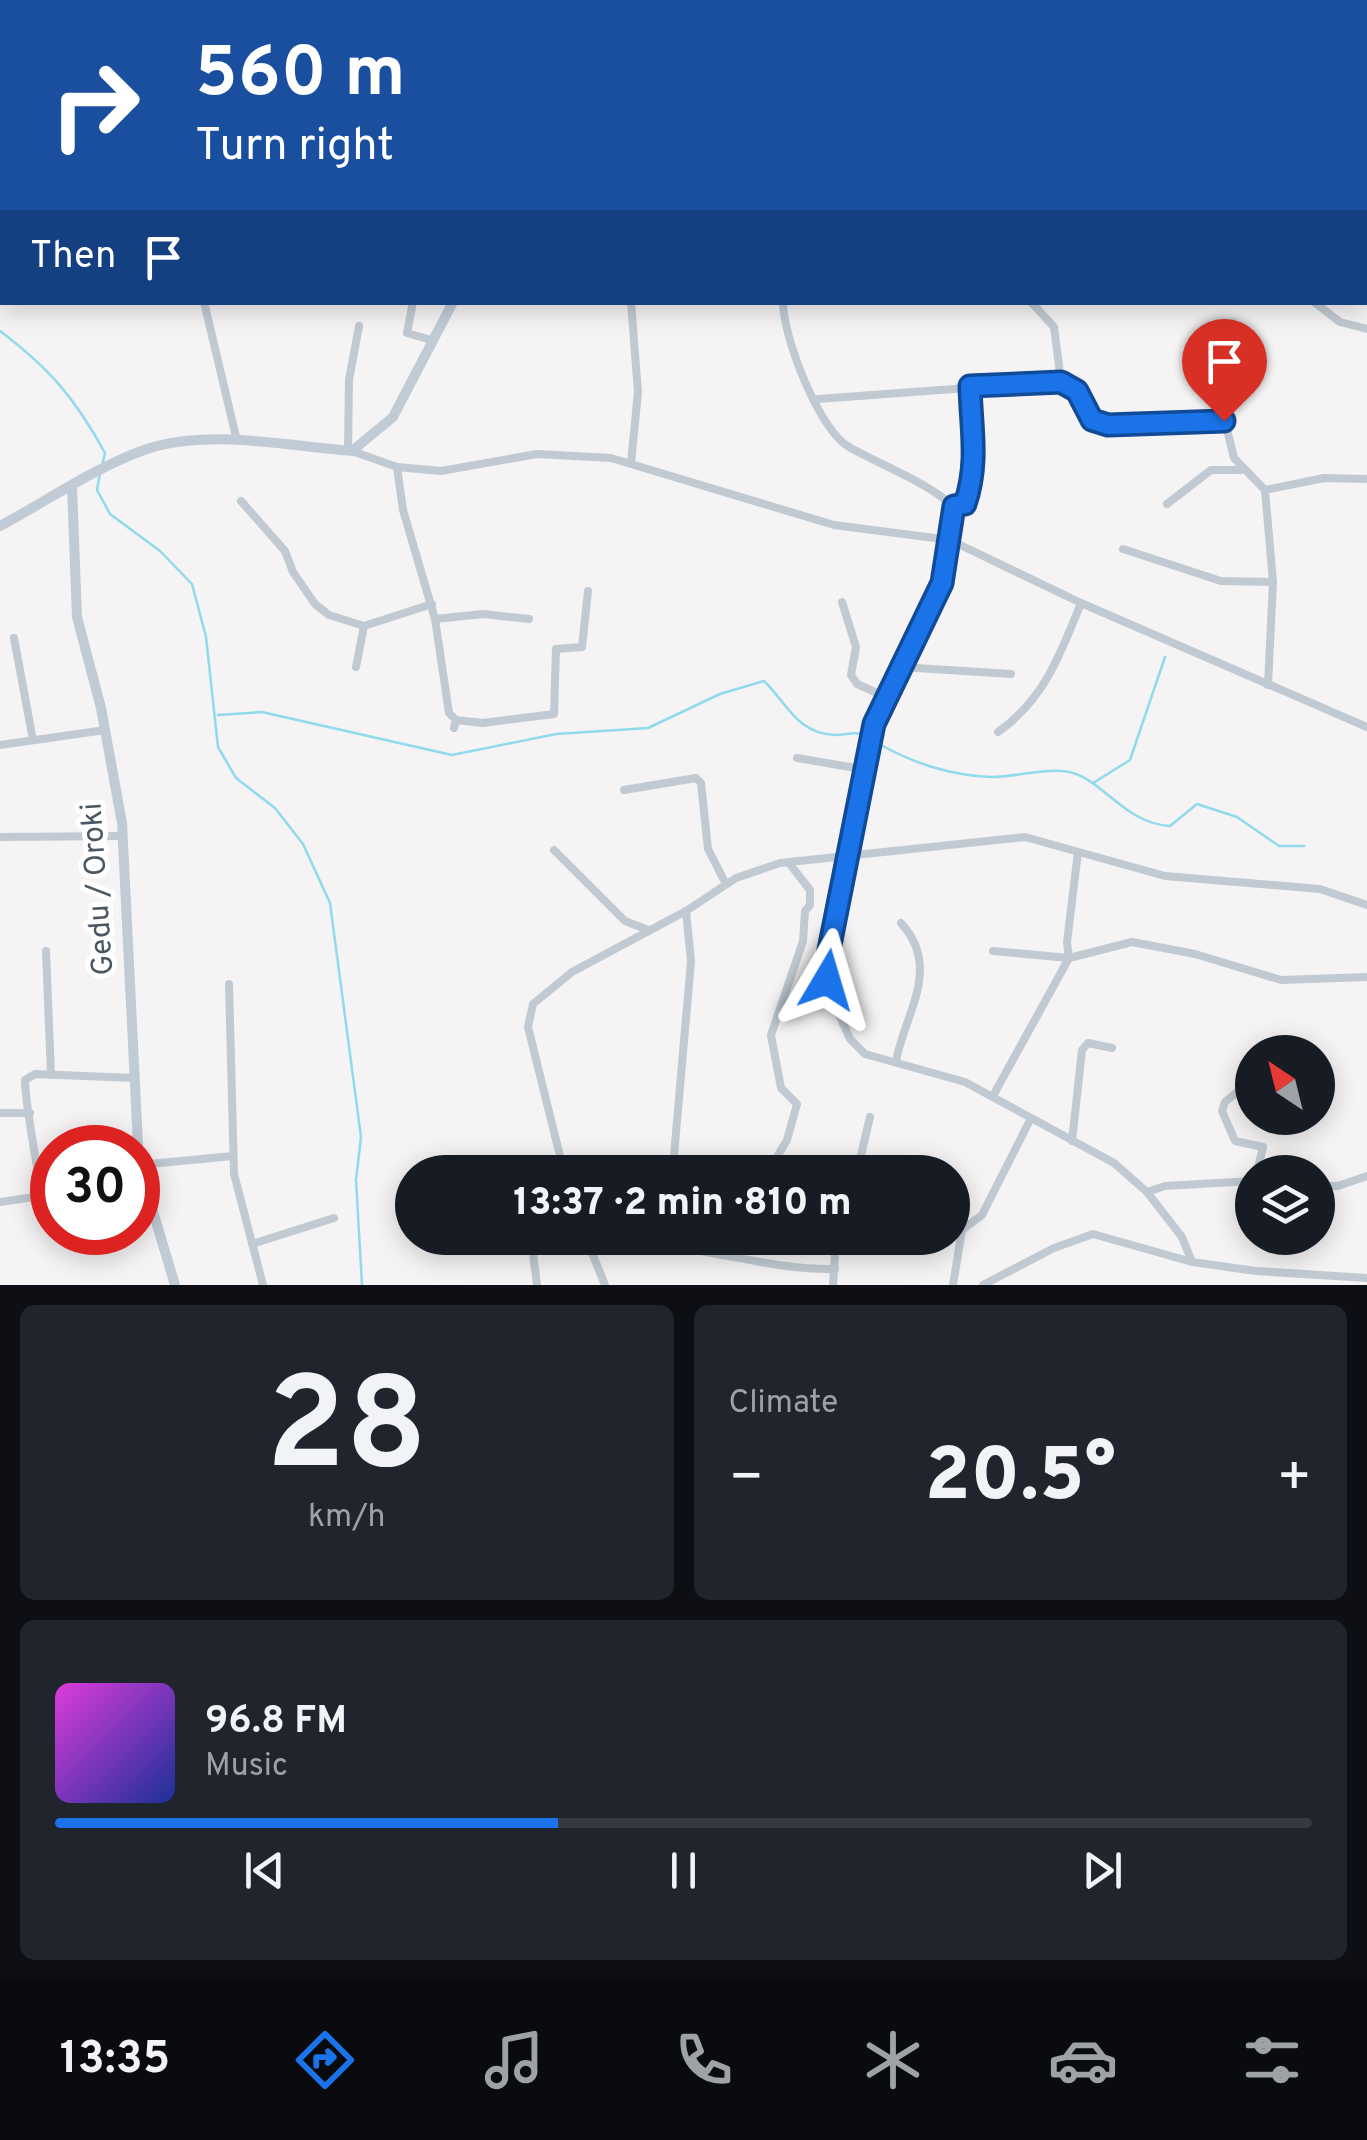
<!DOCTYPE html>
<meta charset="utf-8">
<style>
body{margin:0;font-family:Overpass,sans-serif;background:#20242c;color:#f1f3f6;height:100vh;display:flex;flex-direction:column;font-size:38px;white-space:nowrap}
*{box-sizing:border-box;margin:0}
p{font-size:32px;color:#9ea1a6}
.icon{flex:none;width:55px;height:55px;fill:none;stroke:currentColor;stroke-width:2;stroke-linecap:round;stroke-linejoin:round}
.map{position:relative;height:1285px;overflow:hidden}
.panel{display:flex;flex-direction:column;gap:20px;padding:20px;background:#0d0f14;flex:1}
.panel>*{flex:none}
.guide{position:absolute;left:0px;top:0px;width:1368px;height:305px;box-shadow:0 5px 25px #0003;background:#1a4fa0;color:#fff;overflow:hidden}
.needle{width:65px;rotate:325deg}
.controls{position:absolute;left:1235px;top:1035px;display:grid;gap:20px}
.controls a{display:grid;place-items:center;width:100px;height:100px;border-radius:50%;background:#171b24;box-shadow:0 5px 25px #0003;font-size:50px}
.speed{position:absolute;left:30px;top:1125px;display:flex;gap:20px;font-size:50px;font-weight:700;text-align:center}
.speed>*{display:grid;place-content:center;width:130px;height:130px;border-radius:50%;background:#171b24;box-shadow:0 5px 25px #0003;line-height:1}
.speed .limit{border:15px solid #d22;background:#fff;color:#111}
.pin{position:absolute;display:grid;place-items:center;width:85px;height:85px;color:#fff;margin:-102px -42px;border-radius:50% 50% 50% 0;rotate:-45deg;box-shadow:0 0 10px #0007}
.pin .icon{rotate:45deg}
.me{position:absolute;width:110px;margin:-55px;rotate:7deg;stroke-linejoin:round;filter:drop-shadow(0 0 8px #0008)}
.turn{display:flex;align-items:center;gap:35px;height:210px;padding:0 30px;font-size:45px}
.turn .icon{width:130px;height:130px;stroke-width:2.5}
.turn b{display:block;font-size:70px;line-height:85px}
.then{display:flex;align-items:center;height:95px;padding:0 30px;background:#0003;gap:20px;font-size:38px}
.big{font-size:75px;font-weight:800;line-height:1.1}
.panel .widget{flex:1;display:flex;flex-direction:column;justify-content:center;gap:15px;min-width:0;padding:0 35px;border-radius:15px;background:#20242c}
.panel .dial{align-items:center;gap:0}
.dial b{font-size:130px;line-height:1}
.song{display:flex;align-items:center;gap:30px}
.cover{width:120px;height:120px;border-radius:15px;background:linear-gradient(135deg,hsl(300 70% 55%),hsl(230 70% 35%))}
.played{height:10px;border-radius:5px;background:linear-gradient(90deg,#1a73e8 40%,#363941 40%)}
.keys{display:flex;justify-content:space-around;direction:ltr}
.heat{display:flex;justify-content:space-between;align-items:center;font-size:55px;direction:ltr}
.panel .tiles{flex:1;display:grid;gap:20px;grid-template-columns:1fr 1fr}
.widget:last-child{grid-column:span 2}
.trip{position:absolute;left:395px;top:1155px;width:575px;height:100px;border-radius:50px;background:#171b24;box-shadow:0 5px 25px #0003;font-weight:800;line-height:100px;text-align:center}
.dock{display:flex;height:160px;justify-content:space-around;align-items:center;background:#090b0e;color:#9ea1a6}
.dock .icon{width:70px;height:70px}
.dock .selected{color:#1a73e8}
.dock b{font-size:45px;color:#f1f3f6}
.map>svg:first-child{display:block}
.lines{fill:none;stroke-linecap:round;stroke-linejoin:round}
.stream{stroke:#90daee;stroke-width:2.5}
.street{stroke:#c1cad2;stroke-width:8}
.secondary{stroke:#c1cbd6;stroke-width:10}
.route-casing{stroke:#114b97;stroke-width:25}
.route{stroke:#1a73e8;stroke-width:18}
.labels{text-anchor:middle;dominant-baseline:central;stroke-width:10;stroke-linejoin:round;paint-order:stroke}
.street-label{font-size:30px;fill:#4a5661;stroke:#fff}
</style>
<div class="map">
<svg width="1367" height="1285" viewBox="0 0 1367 1285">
<rect width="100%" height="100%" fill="#f5f3f3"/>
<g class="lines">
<g class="stream">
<path d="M0 331C50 369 75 398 105 453L102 466"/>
<polyline points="100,473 97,490 110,514 160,551 192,584 206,637 218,747 236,778 275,808 303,844 330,903 361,1137 356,1180 362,1285"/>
<path d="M218 715 262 712 452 755 556 734 648 728 720 694 764 681C787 703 797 734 835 735 848 735 856 730 867 737"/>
<path d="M874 741C909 762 951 776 992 777 1015 777 1040 769 1062 771 1100 773 1121 823 1170 826L1197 804 1237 817 1279 846H1304"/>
<polyline points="1093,783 1130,760 1165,657"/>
</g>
<g class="street">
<polyline points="1231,0 1233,2"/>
<polyline points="92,2 93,0"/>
<polyline points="137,2 138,0"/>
<polyline points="183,2 183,0"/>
<polyline points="225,2 226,0"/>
<polyline points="1015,2 1015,0"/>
<polyline points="0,20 2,20"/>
<polyline points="0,68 2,74"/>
<polyline points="0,157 2,157"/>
<polyline points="204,302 237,441"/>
<polyline points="413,302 407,333 431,340"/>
<path d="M783 302C783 337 819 430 849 447 878 464 935 485 956 510L942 583 874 724 862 769 851 856 826 965 830 994 850 1039 865 1054 965 1082 1114 1163 1147 1192 1182 1237 1192 1262"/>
<polyline points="1031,302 1054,327 1061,381"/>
<polyline points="1314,302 1340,322 1367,329"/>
<path d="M818 399 1061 381C1082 391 1080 414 1098 423L1225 421 1234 458 1265 490 1324 478 1367 479"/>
<polyline points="348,451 349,380 359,326"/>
<polyline points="352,451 397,467 441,471 537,454 611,458 834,525 950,540 1081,603 1367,727"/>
<polyline points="631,463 638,392 631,302"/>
<polyline points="397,467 403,510 435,619 449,713 456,720 454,728"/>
<polyline points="1265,490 1273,582 1268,685"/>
<polyline points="241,501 285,551 293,572 315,604 329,615 364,626 432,604"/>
<polyline points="1167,504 1211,470 1241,470"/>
<polyline points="954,506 965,504 977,452 970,386"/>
<polyline points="1123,549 1221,581 1273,582"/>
<polyline points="842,602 856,647 851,675 857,684 886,697"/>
<polyline points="435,619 483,614 529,619"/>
<polyline points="14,638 33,740"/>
<polyline points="356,667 364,626"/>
<polyline points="901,667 1011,674"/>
<polyline points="456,720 483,723 554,714 556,649 582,647 588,591"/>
<path d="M998 732C1044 700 1061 653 1081 603"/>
<polyline points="0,745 105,730"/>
<polyline points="797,758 862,769"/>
<polyline points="624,790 696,778 701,783 708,849 726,884"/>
<polyline points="0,837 122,836"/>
<polyline points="554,850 625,921 648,930"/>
<polyline points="46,951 51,1075"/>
<polyline points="993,951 1069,958 1132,942 1195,954 1281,980 1367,977"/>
<polyline points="229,984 234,1174 263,1285"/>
<polyline points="1269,1052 1274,1048"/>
<path d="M896 1061C905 1013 942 968 901 923"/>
<polyline points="1252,1064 1245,1072 1242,1088 1225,1102 1222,1111 1235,1141 1263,1147 1257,1172"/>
<polyline points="994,1094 1069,958 1067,942 1078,852"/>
<polyline points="0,1113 30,1113"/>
<polyline points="1072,1141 1082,1050 1088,1043 1112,1048"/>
<polyline points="139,1165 233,1156"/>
<polyline points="673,1167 691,961 686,911"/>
<polyline points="564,1172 528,1027 533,1004 572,972 686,911 736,878 780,863 1025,837 1165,876 1320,889 1367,905"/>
<polyline points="594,1172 673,1167 739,1172"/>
<polyline points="768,1172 787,1140 797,1104 781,1088 771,1035 803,941 805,911 810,905 810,890 789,863"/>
<polyline points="857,1172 870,1117"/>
<polyline points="1318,1186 1338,1186 1367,1176"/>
<polyline points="1147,1192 1165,1186 1252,1181"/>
<polyline points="0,1202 41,1196"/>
<polyline points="138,1212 149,1210"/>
<polyline points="952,1223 962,1230 953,1285"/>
<path d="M52 1228C44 1220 25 1099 25 1080L35 1074 134 1078"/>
<polyline points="962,1230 982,1215 1030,1120"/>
<polyline points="531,1238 537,1285"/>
<polyline points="586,1238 605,1285"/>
<polyline points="252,1244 334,1218"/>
<path d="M590 1251C674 1231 752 1271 835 1269"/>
<polyline points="833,1285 836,1238"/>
<polyline points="983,1285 1054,1248 1093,1234 1192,1262 1256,1271 1367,1278"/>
</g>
<g class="secondary">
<polyline points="545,2 545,0"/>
<polyline points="72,487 77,617 101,708 122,823 139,1165 175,1285"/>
<path d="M0 526C47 501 94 468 144 450 208 428 286 446 352 451L393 417 453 302"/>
</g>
</g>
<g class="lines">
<defs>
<path id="route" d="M827 980 826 965 874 724 942 583 954 506 965 504C979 463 971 428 970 386L1061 382 1077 391 1092 420 1108 425 1224 421"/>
</defs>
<use href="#route" class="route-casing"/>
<use href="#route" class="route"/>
</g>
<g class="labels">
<g class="street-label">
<text transform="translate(99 889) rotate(-94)">Gedu / Oroki</text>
</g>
</g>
</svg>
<div class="controls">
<a><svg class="needle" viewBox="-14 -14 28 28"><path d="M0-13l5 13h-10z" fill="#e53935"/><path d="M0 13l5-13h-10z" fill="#9ea1a6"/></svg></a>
<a><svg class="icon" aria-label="layers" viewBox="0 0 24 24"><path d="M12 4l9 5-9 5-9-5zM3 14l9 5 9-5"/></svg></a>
</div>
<div class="speed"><div class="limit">30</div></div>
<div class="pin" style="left:1224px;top:421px;background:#d93025"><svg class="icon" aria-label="arrive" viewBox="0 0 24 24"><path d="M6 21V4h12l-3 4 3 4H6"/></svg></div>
<svg class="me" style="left:827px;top:980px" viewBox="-20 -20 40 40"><path d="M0-17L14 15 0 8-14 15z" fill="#1a73e8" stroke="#fff" stroke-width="4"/></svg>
<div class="trip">13:37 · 2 min · 810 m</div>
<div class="guide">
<div class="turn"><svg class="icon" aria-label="right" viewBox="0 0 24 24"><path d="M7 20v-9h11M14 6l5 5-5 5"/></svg><div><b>560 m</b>Turn right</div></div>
<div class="then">Then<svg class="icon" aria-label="arrive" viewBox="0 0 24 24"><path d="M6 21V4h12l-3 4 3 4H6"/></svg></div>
</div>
</div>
<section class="panel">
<div class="tiles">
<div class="widget dial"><b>28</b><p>km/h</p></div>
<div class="widget"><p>Climate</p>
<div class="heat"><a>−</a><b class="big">20.5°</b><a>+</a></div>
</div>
<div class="widget">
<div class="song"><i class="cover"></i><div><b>96.8 FM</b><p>Music</p></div></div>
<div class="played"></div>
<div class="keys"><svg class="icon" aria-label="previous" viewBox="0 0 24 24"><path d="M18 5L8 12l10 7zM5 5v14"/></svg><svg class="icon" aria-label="pause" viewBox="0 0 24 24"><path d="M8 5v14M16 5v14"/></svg><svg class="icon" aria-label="next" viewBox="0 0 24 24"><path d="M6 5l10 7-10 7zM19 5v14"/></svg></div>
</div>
</div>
</section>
<nav class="dock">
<b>13:35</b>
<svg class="icon selected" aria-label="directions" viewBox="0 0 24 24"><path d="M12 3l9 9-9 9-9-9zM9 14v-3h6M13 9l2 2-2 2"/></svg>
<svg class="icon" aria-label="music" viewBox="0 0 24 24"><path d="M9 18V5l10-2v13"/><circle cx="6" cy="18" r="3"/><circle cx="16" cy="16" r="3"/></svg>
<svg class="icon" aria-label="phone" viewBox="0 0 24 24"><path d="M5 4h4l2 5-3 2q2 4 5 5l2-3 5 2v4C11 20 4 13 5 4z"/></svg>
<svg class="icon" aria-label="climate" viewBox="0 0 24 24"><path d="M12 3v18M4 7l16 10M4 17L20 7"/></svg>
<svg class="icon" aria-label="car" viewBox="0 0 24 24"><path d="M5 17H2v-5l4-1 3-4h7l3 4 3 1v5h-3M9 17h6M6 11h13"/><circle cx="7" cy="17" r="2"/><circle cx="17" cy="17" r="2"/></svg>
<svg class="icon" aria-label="filters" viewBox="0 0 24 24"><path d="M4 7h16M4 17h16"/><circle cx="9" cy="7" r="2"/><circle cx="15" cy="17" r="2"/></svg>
</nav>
